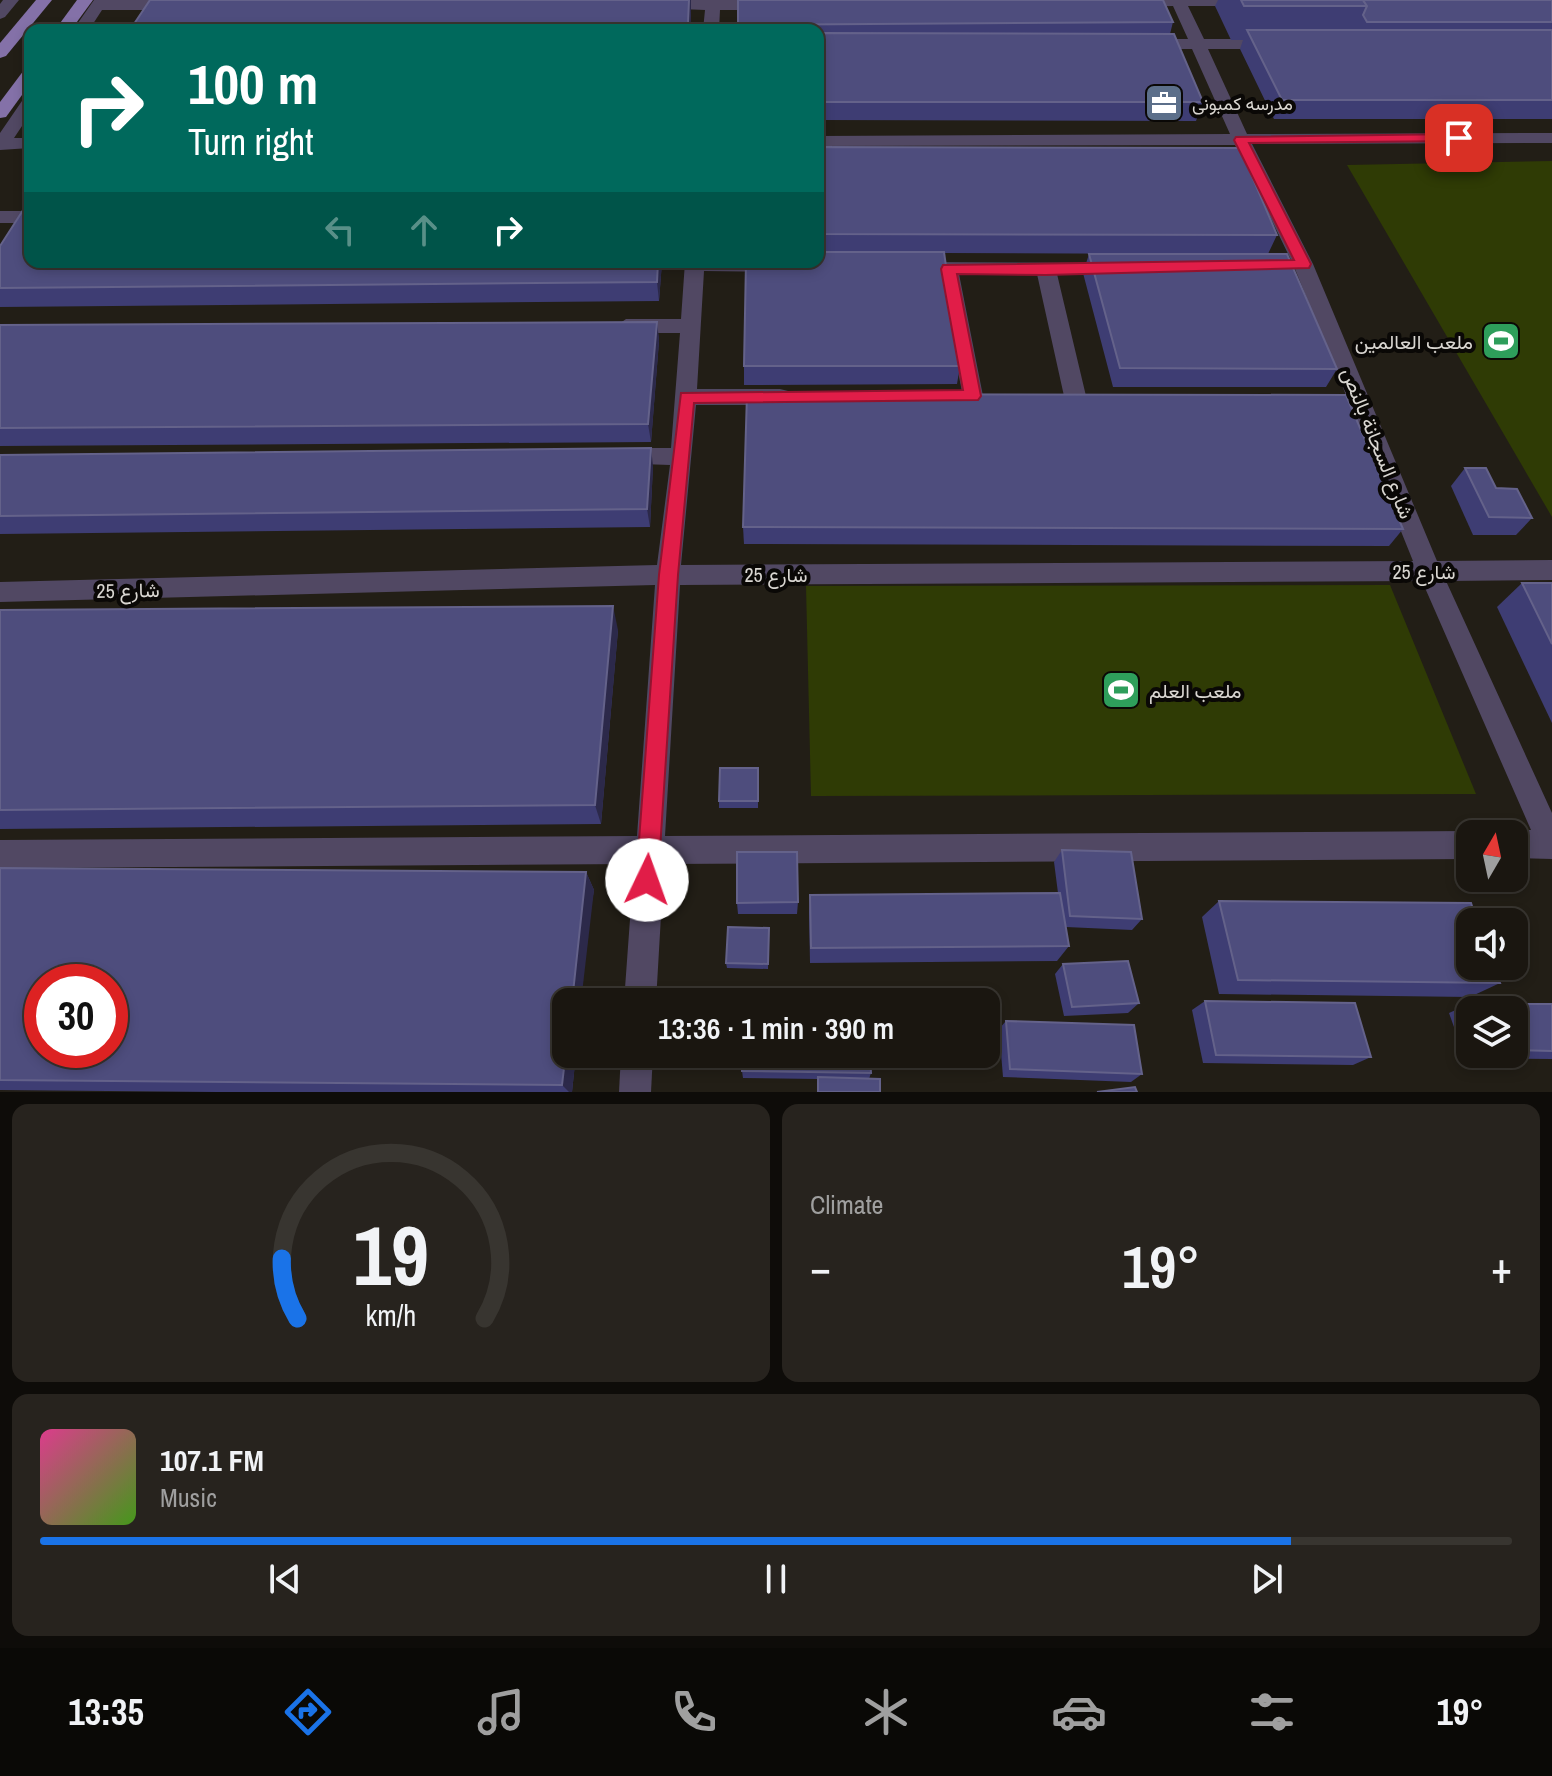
<!DOCTYPE html>
<meta charset="utf-8">
<style>
body{margin:0;font-family:"Archivo Narrow",Vazirmatn,sans-serif;background:#27231e;color:#f1f3f6;height:100vh;display:flex;flex-direction:column;font-size:30px;white-space:nowrap}
*{box-sizing:border-box;margin:0}
p{font-size:26px;color:#9f9f9f}
.icon{flex:none;width:44px;height:44px;fill:none;stroke:currentColor;stroke-width:2;stroke-linecap:round;stroke-linejoin:round}
.map{position:relative;height:1092px;overflow:hidden}
.drawer{display:flex;flex-direction:column;gap:12px;padding:12px;background:#0e0c09;flex:1}
.drawer>*{flex:none}
.guide{position:absolute;left:24px;top:24px;width:800px;height:244px;border-radius:16px;box-shadow:0 4px 12px #0003,0 0 0 2px #383530;background:#00695c;color:#fff;overflow:hidden}
.needle{width:52px;rotate:9deg}
.fabs{position:absolute;left:1456px;top:820px;display:grid;gap:16px}
.fabs a{display:grid;place-items:center;width:72px;height:72px;border-radius:16px;background:#1a1610;box-shadow:0 4px 12px #0003,0 0 0 2px #383530;font-size:40px}
.speed{position:absolute;left:24px;top:964px;display:flex;gap:16px;font-size:40px;font-weight:700;text-align:center}
.speed>*{display:grid;place-content:center;width:104px;height:104px;border-radius:50%;background:#1a1610;box-shadow:0 4px 12px #0003,0 0 0 2px #383530;line-height:1}
.speed .limit{border:12px solid #d22;background:#fff;color:#111}
.pin{position:absolute;display:grid;place-items:center;width:68px;height:68px;color:#fff;margin:-34px;border-radius:16px;box-shadow:0 4px 12px #0006}
.me{position:absolute;width:88px;margin:-44px;rotate:3deg;stroke-linejoin:round;filter:drop-shadow(0 0 6px #0008)}
.turn{display:flex;align-items:center;gap:28px;height:168px;padding:0 32px;font-size:36px}
.turn .icon{width:104px;height:104px;stroke-width:2.5}
.turn b{display:block;font-size:56px;line-height:68px}
.lanes{display:flex;align-items:center;height:76px;padding:0 32px;background:#0003;justify-content:center;gap:40px;direction:ltr}
.lanes .off{opacity:.35}
.big{font-size:60px;font-weight:600;line-height:1.1}
.drawer .widget{flex:1;display:flex;flex-direction:column;justify-content:center;gap:12px;min-width:0;padding:0 28px;border-radius:16px;background:#27231e}
.drawer .dial{align-items:center;gap:0}
.dial svg{height:208px;overflow:visible;fill:none;stroke:#383530;stroke-width:7;stroke-linecap:round;text-anchor:middle}
.dial text{fill:#f1f3f6;stroke:none}
.song{display:flex;align-items:center;gap:24px}
.cover{width:96px;height:96px;border-radius:12px;background:linear-gradient(135deg,hsl(330 70% 55%),hsl(100 70% 35%))}
.played{height:8px;border-radius:4px;background:linear-gradient(90deg,#1a73e8 85%,#383530 85%)}
.keys{display:flex;justify-content:space-around;direction:ltr}
.heat{display:flex;justify-content:space-between;align-items:center;font-size:44px;direction:ltr}
.drawer .tiles{flex:1;display:grid;gap:12px;grid-template-columns:1fr 1fr}
.widget:last-child{grid-column:span 2}
.trip{position:absolute;left:552px;top:988px;width:448px;height:80px;border-radius:16px;background:#1a1610;box-shadow:0 4px 12px #0003,0 0 0 2px #383530;font-weight:600;line-height:80px;text-align:center}
.dock{display:flex;height:128px;justify-content:space-around;align-items:center;background:#0a0906;color:#9f9f9f}
.dock .icon{width:56px;height:56px}
.dock .on{color:#1a73e8}
.dock b{font-size:36px;color:#f1f3f6}
.map>svg:first-child{display:block}
.green{fill:#2f3b05}
.lines{fill:none;stroke-linecap:round;stroke-linejoin:round}
.minor{fill:#514863;fill-rule:evenodd}
.major{fill:#8471a8;fill-rule:evenodd}
.wall{fill:#3e3d73;fill-rule:evenodd}
.shaded-wall{fill:#2c294a}
.building{fill:#4e4d7d;stroke:#64628a;stroke-width:2;fill-rule:evenodd}
.route{fill:#e11d48;stroke:#92132f;stroke-width:2}
.labels{text-anchor:middle;dominant-baseline:central;stroke-width:8;stroke-linejoin:round;paint-order:stroke}
.far-poi-label{font-size:18px;fill:#d9d6d1;stroke:#0a0806;text-anchor:start}
.poi-label{font-size:20px;fill:#d9d6d1;stroke:#0a0806;text-anchor:end}
.street-label{font-size:20px;fill:#d9d6d1;stroke:#0a0806}
</style>
<div class="map">
<svg width="1552" height="1092" viewBox="0 0 1552 1092">
<rect width="100%" height="100%" fill="#221e16"/>
<g class="green">
<polygon points="1552,161 1552,517 1347,165"/>
<polygon points="1390,585 1476,794 811,796 806,586"/>
</g>
<g class="lines">
<g class="minor">
<polygon points="3,0 19,0 5,17 0,19 0,4"/>
<polygon points="94,0 176,0 184,5 176,10 102,10 89,30 73,30"/>
<polygon points="661,0 768,0 776,5 768,10 720,10 719,30 703,30 705,10 656,8 656,2"/>
<polygon points="1127,0 1255,0 1248,6 1188,6 1204,39 1274,39 1282,44 1274,49 1208,49 1247,134 1552,133 1552,143 1252,144 1313,264 1437,561 1552,560 1552,580 1446,581 1552,813 1552,859 1514,858 1514,834 1504,834 1514,830 1531,830 1422,581 680,585 665,836 1470,831 1478,834 1470,834 1470,859 664,864 656,1002 624,1002 634,864 0,868 0,840 637,836 655,585 0,602 0,582 657,565 670,465 612,463 609,457 612,451 620,448 671,448 680,333 626,333 616,326 626,319 681,319 685,262 784,262 787,266 784,270 777,272 704,271 697,389 780,389 788,391 791,397 788,403 780,405 696,405 681,565 1413,561 1293,264 1235,145 818,146 818,136 1230,134 1192,49 1146,49 1138,44 1146,39 1188,39 1173,6 1133,7 1128,5"/>
<polygon points="30,97 30,114 14,138 30,138 30,148 0,150 0,133 24,98"/>
<rect x="0" y="211" width="30" height="12"/>
<polygon points="914,262 1124,263 1127,268 1124,273 1117,274 1057,274 1086,396 1083,402 1067,402 1064,396 1037,274 959,274 983,396 980,402 964,402 939,274 907,273 904,268 907,263"/>
<polygon points="621,1054 653,1054 651,1092 619,1092"/>
</g>
<g class="major">
<polygon points="36,0 52,0 6,56 0,58 0,43"/>
<polygon points="77,0 93,0 71,30 55,30"/>
<polygon points="30,68 30,84 6,117 0,118 0,102 24,70"/>
</g>
</g>
<g class="wall">
<polygon points="150,0 691,0 691,11 690,30 137,30 134,24"/>
<polygon points="738,0 1173,22 1170,34 1203,102 1196,121 818,120 818,30 738,30"/>
<polygon points="1218,0 1552,0 1552,119 1274,119 1240,49 1243,40 1231,40 1215,6"/>
<polygon points="818,147 1277,235 1268,254 1337,369 1326,387 1113,387 1083,273 1089,254 1193,254 944,253 960,366 957,384 744,385 744,366 818,262"/>
<polygon points="0,246 662,262 659,301 0,307"/>
<polygon points="657,322 659,341 651,442 0,446 0,325"/>
<polygon points="0,455 653,466 650,527 0,534"/>
<polygon points="1465,468 1496,488 1532,518 1516,535 1473,535 1451,486"/>
<polygon points="743,527 1403,529 1389,546 744,544"/>
<polygon points="1522,583 1552,583 1552,723 1497,607"/>
<polygon points="0,610 618,630 601,824 0,829"/>
<polygon points="758,768 758,808 719,808 719,801"/>
<polygon points="1062,850 1142,919 1132,930 1066,927 1069,946 1057,961 810,963 809,912 810,895 1058,893 1054,862"/>
<polygon points="0,868 586,872 594,890 566,1054 576,1054 572,1092 215,1092 0,1090"/>
<polygon points="1219,901 1500,983 1470,997 1219,994 1202,917"/>
<polygon points="798,902 797,914 738,914 737,903"/>
<polygon points="769,928 768,969 727,968 726,963"/>
<polygon points="1063,964 1139,1003 1128,1013 1064,1016 1055,974"/>
<polygon points="1205,1001 1371,1057 1353,1065 1203,1063 1192,1010"/>
<path d="M1469 1004H1552V1059L1465 1058 1449 1013ZM1470 1010H1514V1054H1470Z"/>
<polygon points="1006,1021 1142,1074 1131,1082 1003,1077 999,1029"/>
<polygon points="742,1071 871,1073 869,1079 818,1079 743,1078"/>
</g>
<g class="shaded-wall">
<polygon points="689,0 691,0 691,11 690,30 688,30"/>
<polygon points="658,262 662,262 659,301 657,282"/>
<polygon points="657,322 659,341 651,442 648,424"/>
<polygon points="651,448 653,466 650,527 647,509"/>
<polygon points="613,606 618,630 601,824 595,805"/>
<polygon points="586,872 594,890 581,1002 572,1002"/>
<polygon points="566,1054 576,1054 572,1092 569,1092 562,1085"/>
</g>
<g class="building">
<polygon points="150,0 689,0 688,23 134,24"/>
<polygon points="738,0 1163,0 1173,22 738,25"/>
<polygon points="1241,0 1363,0 1367,6 1244,6"/>
<polygon points="1363,0 1552,0 1552,22 1367,22 1363,15 1367,6"/>
<polygon points="1247,30 1552,30 1552,100 1282,100"/>
<polygon points="818,33 1174,34 1203,102 818,102"/>
<polygon points="818,147 1240,148 1277,235 818,234"/>
<polygon points="27,204 30,204 30,262 658,262 657,282 0,288 0,246"/>
<polygon points="818,252 944,252 960,366 744,366 746,262 818,262"/>
<polygon points="1089,254 1287,254 1337,369 1120,368"/>
<polygon points="657,322 648,424 0,428 0,325"/>
<polygon points="747,394 1346,395 1403,529 743,527"/>
<polygon points="651,448 647,509 0,516 0,455"/>
<polygon points="1465,468 1486,468 1496,488 1517,489 1532,518 1489,517"/>
<polygon points="1522,583 1552,583 1552,644"/>
<polygon points="613,606 595,805 0,810 0,610"/>
<polygon points="720,768 758,768 758,801 719,801"/>
<polygon points="1062,850 1131,852 1142,919 1070,916"/>
<polygon points="737,852 797,852 798,902 737,903"/>
<path d="M0 868 586 872 572 1002H566V1051L562 1085 0 1080ZM42 982H110V1050H42Z"/>
<polygon points="1060,893 1069,946 811,948 810,895"/>
<polygon points="1219,901 1471,903 1477,922 1470,922 1470,966 1493,966 1500,983 1238,980"/>
<polygon points="728,927 769,928 768,964 726,963"/>
<polygon points="1128,961 1139,1003 1072,1007 1063,964"/>
<polygon points="1205,1001 1355,1003 1371,1057 1216,1055"/>
<polygon points="1469,1004 1552,1004 1552,1051 1514,1050 1514,1010 1471,1010"/>
<polygon points="1006,1021 1134,1025 1142,1074 1010,1069"/>
<polygon points="742,1054 870,1054 871,1073 742,1071"/>
<polygon points="818,1077 880,1079 880,1092 818,1092"/>
<polygon points="1135,1087 1137,1092 1097,1092"/>
</g>
<polygon class="route" points="1459,134 1465,138 1463,141 1249,143 1311,264 1309,268 1046,275 957,274 981,396 978,400 694,403 678,575 658,880 655,888 647,891 639,888 636,880 659,575 681,393 963,390 941,269 943,265 1294,260 1234,140 1236,137"/>
<defs>
<symbol id="office-square" viewBox="-11 -11 22 22"><rect x="-9" y="-9" width="18" height="18" rx="4" fill="#5c6f8a" stroke="#0a0806"/><path d="M-6-3h4V-5.5h4V-3h4V5H-6ZM-1-4.5V-3h2v-1.5ZM-6 0V1H6V0Z" fill="#fff"/></symbol>
<symbol id="stadium-square" viewBox="-11 -11 22 22"><rect x="-9" y="-9" width="18" height="18" rx="4" fill="#2e9e5b" stroke="#0a0806"/><path d="M0-5a6.5 5 0 1 0 0 10a6.5 5 0 1 0 0-10ZM-3.5-1.8h7v3.6h-7Z" fill="#fff"/></symbol>
</defs>
<g fill-rule="evenodd">
<use href="#office-square" x="1142" y="81" width="44" height="44"/>
<use href="#stadium-square" x="1479" y="319" width="44" height="44"/>
<use href="#stadium-square" x="1099" y="668" width="44" height="44"/>
</g>
<g class="labels">
<g class="far-poi-label">
<text x="1192" y="103">مدرسه كمبونى</text>
</g>
<g class="poi-label">
<text x="1473" y="341">ملعب العالمين</text>
<text x="1149" y="690" text-anchor="start">ملعب العلم</text>
</g>
<g class="street-label">
<text transform="translate(1378 443) rotate(68)">شارع السجانة بالنص</text>
<text x="1424" y="571">شارع 25</text>
<text x="776" y="574">شارع 25</text>
<text transform="translate(128 590) rotate(-1)">شارع 25</text>
</g>
</g>
</svg>
<div class="fabs">
<a><svg class="needle" viewBox="-14 -14 28 28"><path d="M0-13l5 13h-10z" fill="#e53935"/><path d="M0 13l5-13h-10z" fill="#9f9f9f"/></svg></a>
<a><svg class="icon" aria-label="sound" viewBox="0 0 24 24"><path d="M4 9h4l5-4v14l-5-4H4zM17 9q2 3 0 6"/></svg></a>
<a><svg class="icon" aria-label="layers" viewBox="0 0 24 24"><path d="M12 4l9 5-9 5-9-5zM3 14l9 5 9-5"/></svg></a>
</div>
<div class="speed"><div class="limit">30</div></div>
<div class="pin" style="left:1459px;top:138px;background:#d93025"><svg class="icon" aria-label="arrive" viewBox="0 0 24 24"><path d="M6 21V4h12l-3 4 3 4H6"/></svg></div>
<svg class="me" style="left:647px;top:880px" viewBox="-20 -20 40 40"><circle r="19" fill="#fff"/><path d="M0-13L10 11 0 6-10 11z" fill="#e11d48"/></svg>
<div class="trip">13:36 · 1 min · 390 m</div>
<div class="guide">
<div class="turn"><svg class="icon" aria-label="right" viewBox="0 0 24 24"><path d="M7 20v-9h11M14 6l5 5-5 5"/></svg><div><b>100 m</b>Turn right</div></div>
<div class="lanes"><svg class="icon off" aria-label="left" viewBox="0 0 24 24"><path d="M17 20v-9H6M10 6l-5 5 5 5"/></svg><svg class="icon off" aria-label="ahead" viewBox="0 0 24 24"><path d="M12 20V5M6 11l6-6 6 6"/></svg><svg class="icon" aria-label="right" viewBox="0 0 24 24"><path d="M7 20v-9h11M14 6l5 5-5 5"/></svg></div>
</div>
</div>
<section class="drawer">
<div class="tiles">
<div class="widget dial"><svg viewBox="0 0 100 80">
<path d="M14 69A42 42 0 1 1 86 69"/>
<path d="M14 69A42 42 0 0 1 8 46" stroke="#1a73e8"/>
<text x="50" y="56" font-size="32" font-weight="700">19</text>
<text x="50" y="72" font-size="11">km/h</text>
</svg></div>
<div class="widget"><p>Climate</p>
<div class="heat"><a>−</a><b class="big">19°</b><a>+</a></div>
</div>
<div class="widget">
<div class="song"><i class="cover"></i><div><b>107.1 FM</b><p>Music</p></div></div>
<div class="played"></div>
<div class="keys"><svg class="icon" aria-label="previous" viewBox="0 0 24 24"><path d="M18 5L8 12l10 7zM5 5v14"/></svg><svg class="icon" aria-label="pause" viewBox="0 0 24 24"><path d="M8 5v14M16 5v14"/></svg><svg class="icon" aria-label="next" viewBox="0 0 24 24"><path d="M6 5l10 7-10 7zM19 5v14"/></svg></div>
</div>
</div>
</section>
<nav class="dock">
<b>13:35</b>
<svg class="icon on" aria-label="directions" viewBox="0 0 24 24"><path d="M12 3l9 9-9 9-9-9zM9 14v-3h6M13 9l2 2-2 2"/></svg>
<svg class="icon" aria-label="music" viewBox="0 0 24 24"><path d="M9 18V5l10-2v13"/><circle cx="6" cy="18" r="3"/><circle cx="16" cy="16" r="3"/></svg>
<svg class="icon" aria-label="phone" viewBox="0 0 24 24"><path d="M5 4h4l2 5-3 2q2 4 5 5l2-3 5 2v4C11 20 4 13 5 4z"/></svg>
<svg class="icon" aria-label="climate" viewBox="0 0 24 24"><path d="M12 3v18M4 7l16 10M4 17L20 7"/></svg>
<svg class="icon" aria-label="car" viewBox="0 0 24 24"><path d="M5 17H2v-5l4-1 3-4h7l3 4 3 1v5h-3M9 17h6M6 11h13"/><circle cx="7" cy="17" r="2"/><circle cx="17" cy="17" r="2"/></svg>
<svg class="icon" aria-label="filters" viewBox="0 0 24 24"><path d="M4 7h16M4 17h16"/><circle cx="9" cy="7" r="2"/><circle cx="15" cy="17" r="2"/></svg>
<b>19°</b>
</nav>
